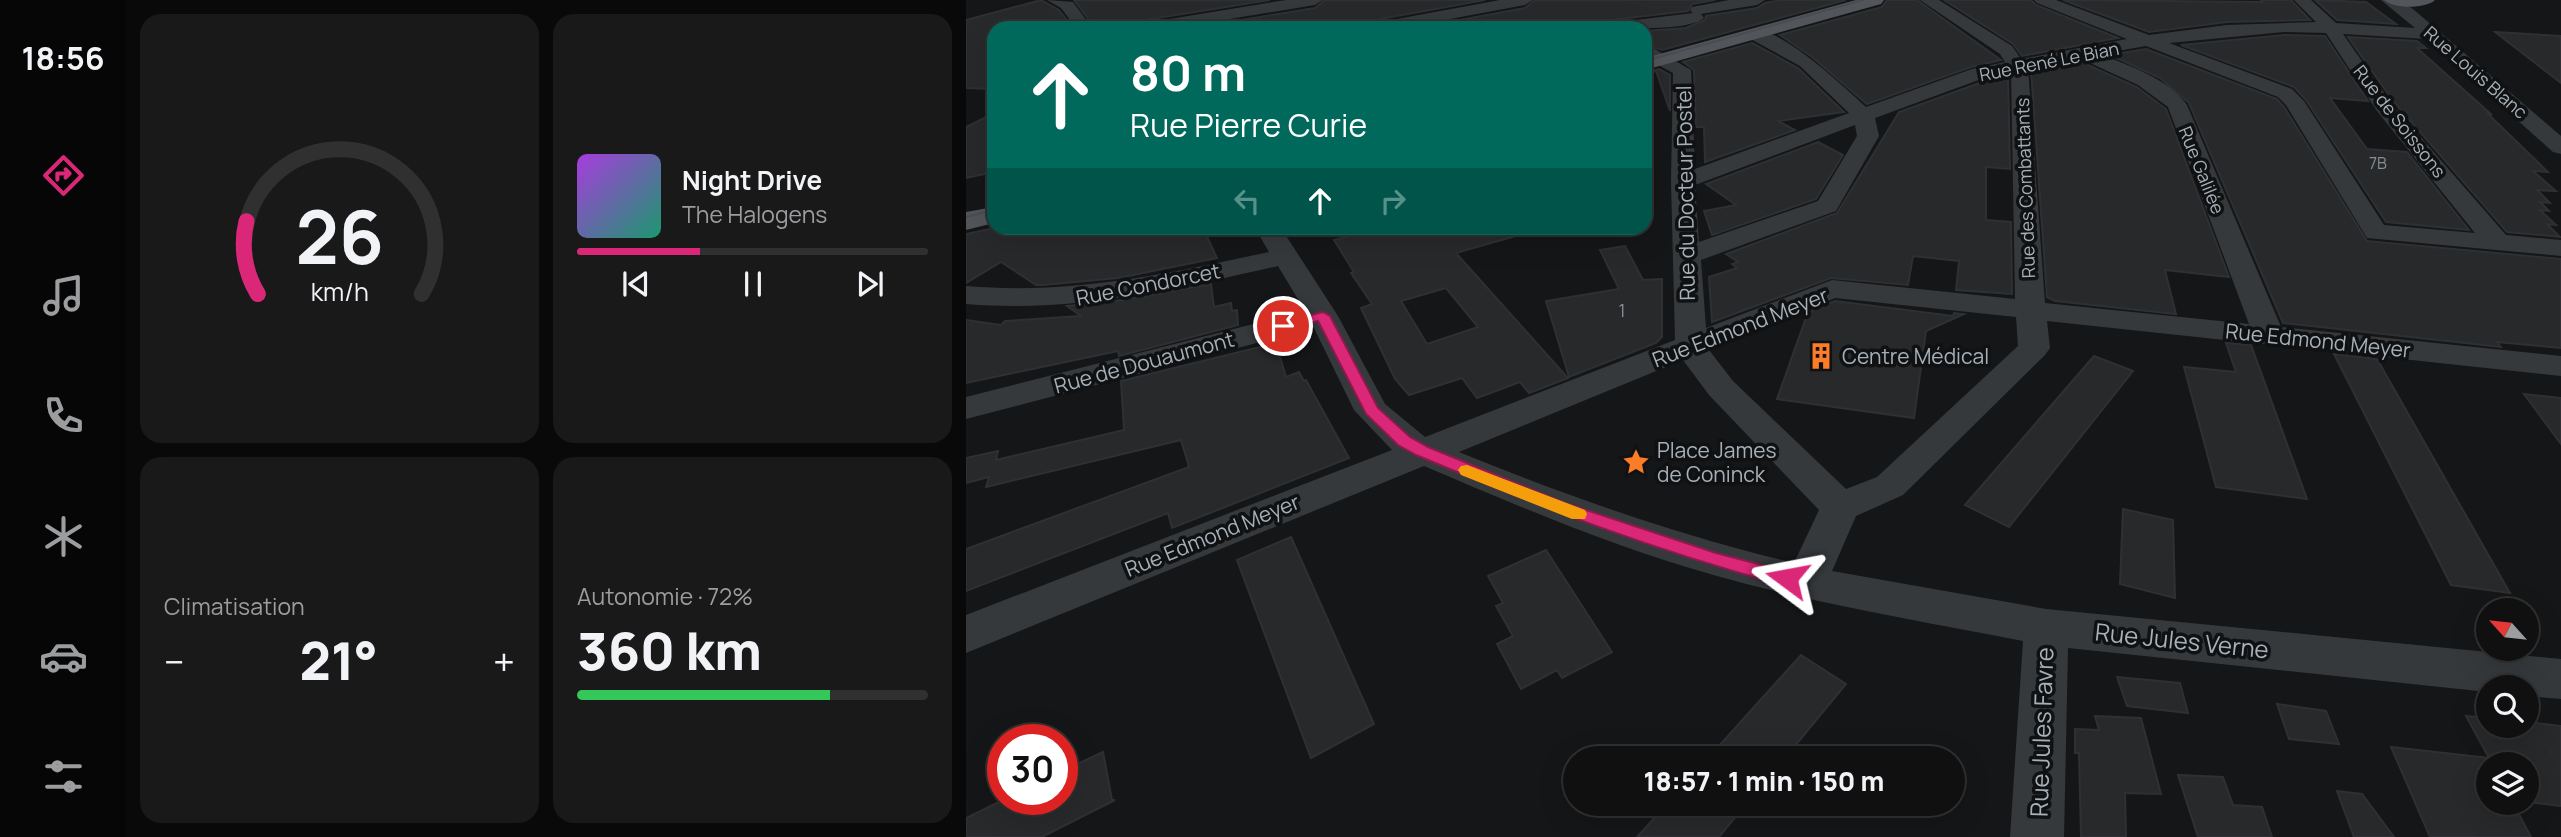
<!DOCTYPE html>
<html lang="fr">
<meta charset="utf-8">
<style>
body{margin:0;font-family:Manrope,sans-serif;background:#19191a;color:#f1f3f6;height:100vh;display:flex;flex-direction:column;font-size:26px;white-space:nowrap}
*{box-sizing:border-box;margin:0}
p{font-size:23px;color:#9c9d9f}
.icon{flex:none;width:38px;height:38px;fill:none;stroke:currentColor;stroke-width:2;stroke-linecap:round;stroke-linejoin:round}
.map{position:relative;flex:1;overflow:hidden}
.sheet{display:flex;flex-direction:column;gap:14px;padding:14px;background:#090909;width:840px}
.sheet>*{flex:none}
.top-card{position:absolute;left:21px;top:21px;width:665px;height:214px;border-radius:21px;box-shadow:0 7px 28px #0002,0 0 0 2px #303031;background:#00695c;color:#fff;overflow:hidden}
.needle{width:46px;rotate:297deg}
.fabs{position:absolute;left:1510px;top:598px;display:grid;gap:14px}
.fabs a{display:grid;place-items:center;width:63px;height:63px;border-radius:50%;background:#101011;box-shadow:0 7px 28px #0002,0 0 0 2px #303031;font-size:35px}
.speed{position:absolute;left:21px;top:724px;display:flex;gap:14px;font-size:35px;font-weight:700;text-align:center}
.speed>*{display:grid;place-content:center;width:91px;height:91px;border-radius:50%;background:#101011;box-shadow:0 7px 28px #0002,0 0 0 2px #303031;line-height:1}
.speed .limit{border:10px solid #d22;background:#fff;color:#111}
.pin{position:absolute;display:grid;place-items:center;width:60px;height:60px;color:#fff;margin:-30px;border:4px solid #fff;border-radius:50%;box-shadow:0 2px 7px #0007}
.me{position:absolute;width:77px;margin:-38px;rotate:283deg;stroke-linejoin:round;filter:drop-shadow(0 0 5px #0008)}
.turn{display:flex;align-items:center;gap:24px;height:147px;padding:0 28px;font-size:32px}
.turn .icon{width:91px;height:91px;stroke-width:2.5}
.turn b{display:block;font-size:49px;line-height:60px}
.lanes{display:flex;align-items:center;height:66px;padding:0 28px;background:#0003;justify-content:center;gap:35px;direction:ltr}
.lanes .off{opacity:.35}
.big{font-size:52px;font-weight:800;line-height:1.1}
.sheet .card{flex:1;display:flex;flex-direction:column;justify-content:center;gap:10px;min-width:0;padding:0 24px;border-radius:21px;background:#19191a}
.sheet .dial{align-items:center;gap:0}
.dial svg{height:182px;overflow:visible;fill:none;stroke:#303031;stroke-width:7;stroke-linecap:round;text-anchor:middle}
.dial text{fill:#f1f3f6;stroke:none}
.song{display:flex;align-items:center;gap:21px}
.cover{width:84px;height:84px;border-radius:10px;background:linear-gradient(135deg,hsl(280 70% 55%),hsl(160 70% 35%))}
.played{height:7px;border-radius:4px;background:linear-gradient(90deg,#db2777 35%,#303031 35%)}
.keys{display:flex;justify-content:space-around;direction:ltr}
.heat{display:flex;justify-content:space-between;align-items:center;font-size:38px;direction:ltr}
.charge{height:10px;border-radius:5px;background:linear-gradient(90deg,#34c759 72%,#303031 0)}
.sheet .tiles{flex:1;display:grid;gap:14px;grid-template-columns:repeat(2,1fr)}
.trip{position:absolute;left:597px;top:746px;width:402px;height:70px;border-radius:35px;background:#101011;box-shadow:0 7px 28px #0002,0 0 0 2px #303031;font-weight:800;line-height:70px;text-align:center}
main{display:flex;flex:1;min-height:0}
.dock{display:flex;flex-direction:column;width:126px;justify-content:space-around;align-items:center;background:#060607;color:#9c9d9f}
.dock .icon{width:49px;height:49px}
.dock .current{color:#db2777}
.dock b{font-size:32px;color:#f1f3f6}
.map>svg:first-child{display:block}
.building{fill:#28292b;stroke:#2f3033;stroke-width:2;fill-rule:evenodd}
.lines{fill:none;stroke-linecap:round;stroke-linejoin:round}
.minor{fill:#36393c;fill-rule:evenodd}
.major{fill:#52565b;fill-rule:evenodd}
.tram{stroke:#494d51;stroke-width:2}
.route{fill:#db2777;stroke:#8e194d;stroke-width:2}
.slow{fill:#f59e0b}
.labels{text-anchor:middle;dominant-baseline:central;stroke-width:7;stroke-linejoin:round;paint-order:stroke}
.far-number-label{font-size:16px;fill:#868e94}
.far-street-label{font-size:18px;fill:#a6b0b8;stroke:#101112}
.number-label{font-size:18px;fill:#868e94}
.street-label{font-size:21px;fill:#a6b0b8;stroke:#101112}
.poi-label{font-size:21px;fill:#a6b0b8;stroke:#101112;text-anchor:start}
.near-street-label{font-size:24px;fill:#a6b0b8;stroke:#101112}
</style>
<main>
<nav class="dock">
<b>18:56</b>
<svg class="icon current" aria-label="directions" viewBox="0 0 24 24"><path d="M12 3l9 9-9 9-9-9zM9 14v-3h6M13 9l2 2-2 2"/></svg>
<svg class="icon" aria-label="music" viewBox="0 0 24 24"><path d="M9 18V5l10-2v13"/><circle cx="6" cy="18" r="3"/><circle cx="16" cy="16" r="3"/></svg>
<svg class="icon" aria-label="phone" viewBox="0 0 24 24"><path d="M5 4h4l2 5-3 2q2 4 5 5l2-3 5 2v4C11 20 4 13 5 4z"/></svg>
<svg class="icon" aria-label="climate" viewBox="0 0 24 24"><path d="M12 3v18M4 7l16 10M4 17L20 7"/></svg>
<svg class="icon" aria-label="car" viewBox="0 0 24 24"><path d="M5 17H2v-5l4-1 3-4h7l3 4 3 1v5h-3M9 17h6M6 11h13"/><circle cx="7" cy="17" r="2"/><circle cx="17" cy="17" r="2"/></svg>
<svg class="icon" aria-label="filters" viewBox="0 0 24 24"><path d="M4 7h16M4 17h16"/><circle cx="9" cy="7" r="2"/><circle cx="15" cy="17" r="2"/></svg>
</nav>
<section class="sheet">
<div class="tiles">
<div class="card dial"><svg viewBox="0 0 100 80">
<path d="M14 69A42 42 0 1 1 86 69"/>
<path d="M14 69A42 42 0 0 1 9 37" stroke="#db2777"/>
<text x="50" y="56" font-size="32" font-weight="700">26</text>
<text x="50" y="72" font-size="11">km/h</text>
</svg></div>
<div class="card">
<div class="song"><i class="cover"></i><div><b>Night Drive</b><p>The Halogens</p></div></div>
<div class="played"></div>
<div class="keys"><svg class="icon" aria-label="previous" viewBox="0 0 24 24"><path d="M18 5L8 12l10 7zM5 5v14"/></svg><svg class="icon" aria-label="pause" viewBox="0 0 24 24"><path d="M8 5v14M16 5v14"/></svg><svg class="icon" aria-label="next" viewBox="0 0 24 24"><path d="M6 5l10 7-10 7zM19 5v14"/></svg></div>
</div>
<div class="card"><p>Climatisation</p>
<div class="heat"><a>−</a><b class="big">21°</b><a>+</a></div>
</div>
<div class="card"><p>Autonomie · 72%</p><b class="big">360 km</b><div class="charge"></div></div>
</div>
</section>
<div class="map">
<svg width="1595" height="837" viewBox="0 0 1595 837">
<rect width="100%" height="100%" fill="#151617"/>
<g class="building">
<polygon points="75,0 93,10 107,28 28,28 28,89 0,88 0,20"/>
<polygon points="108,0 304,0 179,20 169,28 129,28"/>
<polygon points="359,0 519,0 409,20 399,28 225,28 349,8"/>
<polygon points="569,0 749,0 726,4 722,11 645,20 635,28 450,28 559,8"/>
<polygon points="816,0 880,0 696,50 679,45 679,31 720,28 739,20 740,16 791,8 799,3"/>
<polygon points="921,0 951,0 1035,60 1005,67 901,104 846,57 814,35 916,7"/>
<polygon points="978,0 1065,0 1070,5 1152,38 1056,56 1047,44"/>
<polygon points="1097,0 1297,2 1295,0 1325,0 1344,20 1261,22 1183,32"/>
<polygon points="1349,0 1400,2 1430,24 1371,20"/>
<polygon points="1529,32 1595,36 1595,83"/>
<polygon points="1318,35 1359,36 1402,101 1364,98 1401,149 1441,152 1503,230 1420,222 1340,100 1328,87 1215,45"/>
<polygon points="1382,37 1451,41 1460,48 1451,48 1526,115 1522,114 1582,172 1567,171 1590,191 1571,190 1584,203 1574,202 1583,211 1574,210 1590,225 1581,224 1594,237 1541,232 1427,101"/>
<polygon points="786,43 832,68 878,112 812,121 829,130 739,162 738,127 730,127 728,70 717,62"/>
<polygon points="1180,49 1311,99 1318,107 1401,241 1595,259 1595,348 1531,342 1535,347 1317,323 1223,103 1194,78 1144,55"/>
<polygon points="1113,61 1171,87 1200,109 1263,277 1199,270 1210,314 1089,301 1081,297 1065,70"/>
<polygon points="693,69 704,75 704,111 690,71 679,73"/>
<polygon points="1042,75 1044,169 1020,167 1020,220 1045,222 1046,294 990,290 993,261 947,256 942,285 865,278 746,322 743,277 771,268 766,264 772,262 760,254 871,213 933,112 1019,81"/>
<polygon points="28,113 28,172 0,178 0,127"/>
<polygon points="852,142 877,155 850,199 746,235 738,211 770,205 740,184"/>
<polygon points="29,228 237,228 251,258 152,278 77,285 70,285 35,262 0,283 0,234"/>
<path d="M414 228H552L553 235 490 253 602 378 563 393 554 382 511 398 496 378 443 395 429 379 395 308 406 304 385 273 388 272 368 240ZM480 288 512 327 461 344 435 301Z"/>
<polygon points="659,246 677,280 696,279 696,337 690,343 603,377 580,301 653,289 634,250"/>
<polygon points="245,284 248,307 265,303 266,311 271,310 272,325 153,356 152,351 0,383 0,320 35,325 39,321 115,316 101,306 157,300"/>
<polygon points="869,301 987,316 988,313 998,314 960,331 948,418 811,399 842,312"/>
<polygon points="310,343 320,377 333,372 338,381 340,380 383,458 206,528 202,513 0,591 0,549 223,467 215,440 20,487 23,477 0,483 0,458 32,451 30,460 158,430 155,381"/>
<polygon points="1260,343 1285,345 1341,499 1250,487 1218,367 1270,372"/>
<polygon points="1368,354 1411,359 1544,593 1485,585"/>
<polygon points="1128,356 1167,371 1043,527 999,505"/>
<polygon points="1558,394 1595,398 1595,444"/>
<polygon points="1157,509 1207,520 1209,598 1154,584"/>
<polygon points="325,537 408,724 345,758 271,560"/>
<polygon points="580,550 646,652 596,678 591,670 555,689 531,644 547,636 530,606 537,603 522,576"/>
<polygon points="835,655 880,684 819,758 742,758"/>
<polygon points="1151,677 1214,683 1222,713 1161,706"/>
<polygon points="1311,704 1360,711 1373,744 1323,739"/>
<polygon points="1129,716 1175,718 1195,794 1159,793 1160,837 1115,837 1113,753 1109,753 1109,729 1133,730"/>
<polygon points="1500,716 1522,718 1522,726 1561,726 1561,722 1595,726 1595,806 1561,802 1561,765 1522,765 1522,803 1547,803 1565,837 1464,837 1425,747 1523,758"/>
<polygon points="137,752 146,800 149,800 76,837 0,837 0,818 37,800 96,800 96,771"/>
<polygon points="1212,775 1257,777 1267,805 1296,807 1306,837 1232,837"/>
<polygon points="1371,791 1396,794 1428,837 1388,837"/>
<polygon points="702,803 781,803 753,837 671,837"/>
</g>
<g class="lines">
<g class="minor">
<polygon points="81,0 107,2 126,28 110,28 95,8"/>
<polygon points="320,0 357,0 349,5 209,28 171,28 179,23"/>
<polygon points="534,0 567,0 559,5 436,28 401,28 409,23"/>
<path d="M763 0H799L791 5 735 14 738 18C725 31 657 28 637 28L645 23 727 13 724 10 726 7Z"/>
<path d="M954 0H973L1046 46 1055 59 1161 39 1071 3 1068 0H1090L1183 35 1261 25 1350 22 1328 0H1345L1370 23 1449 28 1415 0H1433L1447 9 1595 136V154L1587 152 1461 39 1377 34 1425 103 1540 235 1595 240V256L1401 238 1320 105 1312 97 1180 46 1134 54C1163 66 1202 78 1221 105L1315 327 1595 356V376L1081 321 1084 348 1079 355 937 495 890 516 866 571 1080 609 1595 659V699L1561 696V688H1522V692L1102 648 1098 837H1044L1057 641C954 621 851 604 751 576 650 548 554 507 458 466L0 653V615L426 450 388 410 348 328 0 419V397L339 311 312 266C206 290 109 313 0 304V286C106 295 200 274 303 252L289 228H315L372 316 419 404 459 437 709 340 705 181 707 73 679 58V47L687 48 725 70 729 169 883 113 834 66 783 38 780 34 783 30C812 23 879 88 900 107L1006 69 1039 62 1034 54ZM1318 32 1360 33 1411 111 1509 233 1418 225 1338 101 1326 89 1203 43ZM1113 58 1172 85 1202 107 1283 324 1079 303 1062 68ZM1045 72 1049 299 866 280 740 328 735 260 870 211 913 136 909 118 1018 78ZM889 125 891 136 852 201 733 242 729 185ZM869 298 1050 317 1052 346 911 477 880 489 767 381 743 350ZM717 360 743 395 853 510 828 563C711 535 604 497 493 452Z"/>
</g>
<g class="major">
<polygon points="890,0 918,0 915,4 679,70 679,58"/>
<path d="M1418 0H1469C1460 9 1427 9 1418 0Z"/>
<polygon points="28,207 28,223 0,230 0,212"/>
</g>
<g class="tram">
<polyline points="679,61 897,0"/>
<polyline points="0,217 28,210"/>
</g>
</g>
<path class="route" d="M357 312 364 316 412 408 444 437 462 447 599 503 750 553 827 573 830 578 827 584 821 586C692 552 572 506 450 455L432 445 400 414 352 321 317 330 310 326 313 323Z"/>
<polygon class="slow" points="501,465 619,510 621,514 619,519 606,519 495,475 492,470 495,466"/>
<defs>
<symbol id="building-bare" viewBox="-9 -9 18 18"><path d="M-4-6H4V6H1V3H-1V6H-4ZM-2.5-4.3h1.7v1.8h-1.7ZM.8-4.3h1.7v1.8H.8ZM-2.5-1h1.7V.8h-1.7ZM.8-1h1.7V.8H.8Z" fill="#fc7c28" stroke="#101112" stroke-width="2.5" paint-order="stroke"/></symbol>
<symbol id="sight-bare" viewBox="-9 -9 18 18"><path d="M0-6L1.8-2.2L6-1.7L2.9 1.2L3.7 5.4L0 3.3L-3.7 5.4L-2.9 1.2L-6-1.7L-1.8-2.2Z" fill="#fc7c28" stroke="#101112" stroke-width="2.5" paint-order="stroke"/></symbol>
</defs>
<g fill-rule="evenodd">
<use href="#building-bare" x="836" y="337" width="38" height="38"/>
<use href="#sight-bare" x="651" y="443" width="38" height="38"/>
</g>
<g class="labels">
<g class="far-number-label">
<text x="1412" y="163">7B</text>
</g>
<g class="far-street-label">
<text transform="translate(1083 61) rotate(-11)">Rue René Le Bian</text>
<text transform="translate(1510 72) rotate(41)">Rue Louis Blanc</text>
<text transform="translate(1434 121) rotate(52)">Rue de Soissons</text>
<text transform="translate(1236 170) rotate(68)">Rue Galilée</text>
<text transform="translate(1059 188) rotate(-92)">Rue des Combattants</text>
</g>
<g class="number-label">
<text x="656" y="310">1</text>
</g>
<g class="street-label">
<text transform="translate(719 193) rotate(-91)">Rue du Docteur Postel</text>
<text transform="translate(182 284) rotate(-11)">Rue Condorcet</text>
<text transform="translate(774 327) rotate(-21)">Rue Edmond Meyer</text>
<text transform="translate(1352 340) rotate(6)">Rue Edmond Meyer</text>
<text transform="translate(178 362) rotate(-15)">Rue de Douaumont</text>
<text transform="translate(246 535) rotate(-22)">Rue Edmond Meyer</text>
</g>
<g class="poi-label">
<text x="876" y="356">Centre Médical</text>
<text x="691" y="450">Place James<tspan x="691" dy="24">de Coninck</tspan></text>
</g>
<g class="near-street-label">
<text transform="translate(1216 640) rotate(6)">Rue Jules Verne</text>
<text transform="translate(1075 732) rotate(-88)">Rue Jules Favre</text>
</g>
</g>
</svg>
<div class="fabs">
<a><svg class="needle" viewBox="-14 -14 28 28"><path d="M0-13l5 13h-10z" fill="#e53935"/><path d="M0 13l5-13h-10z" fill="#9c9d9f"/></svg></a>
<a><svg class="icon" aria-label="search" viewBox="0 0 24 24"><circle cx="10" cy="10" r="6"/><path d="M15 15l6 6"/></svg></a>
<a><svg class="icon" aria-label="layers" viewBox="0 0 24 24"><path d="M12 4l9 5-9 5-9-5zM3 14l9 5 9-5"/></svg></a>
</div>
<div class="speed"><div class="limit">30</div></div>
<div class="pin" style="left:317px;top:326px;background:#d93025"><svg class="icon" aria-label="arrive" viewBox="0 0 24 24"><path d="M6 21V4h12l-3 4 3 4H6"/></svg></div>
<svg class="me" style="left:821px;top:578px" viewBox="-20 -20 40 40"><path d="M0-17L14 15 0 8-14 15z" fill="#db2777" stroke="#fff" stroke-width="4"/></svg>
<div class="trip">18:57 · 1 min · 150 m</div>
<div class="top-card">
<div class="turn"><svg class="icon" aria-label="ahead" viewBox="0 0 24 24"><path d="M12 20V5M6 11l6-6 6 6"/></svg><div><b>80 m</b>Rue Pierre Curie</div></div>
<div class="lanes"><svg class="icon off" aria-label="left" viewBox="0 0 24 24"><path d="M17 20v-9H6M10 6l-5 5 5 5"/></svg><svg class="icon" aria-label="ahead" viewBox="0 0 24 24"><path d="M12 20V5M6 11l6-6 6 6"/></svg><svg class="icon off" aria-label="right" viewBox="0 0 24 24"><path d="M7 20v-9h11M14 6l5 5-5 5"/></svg></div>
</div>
</div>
</main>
